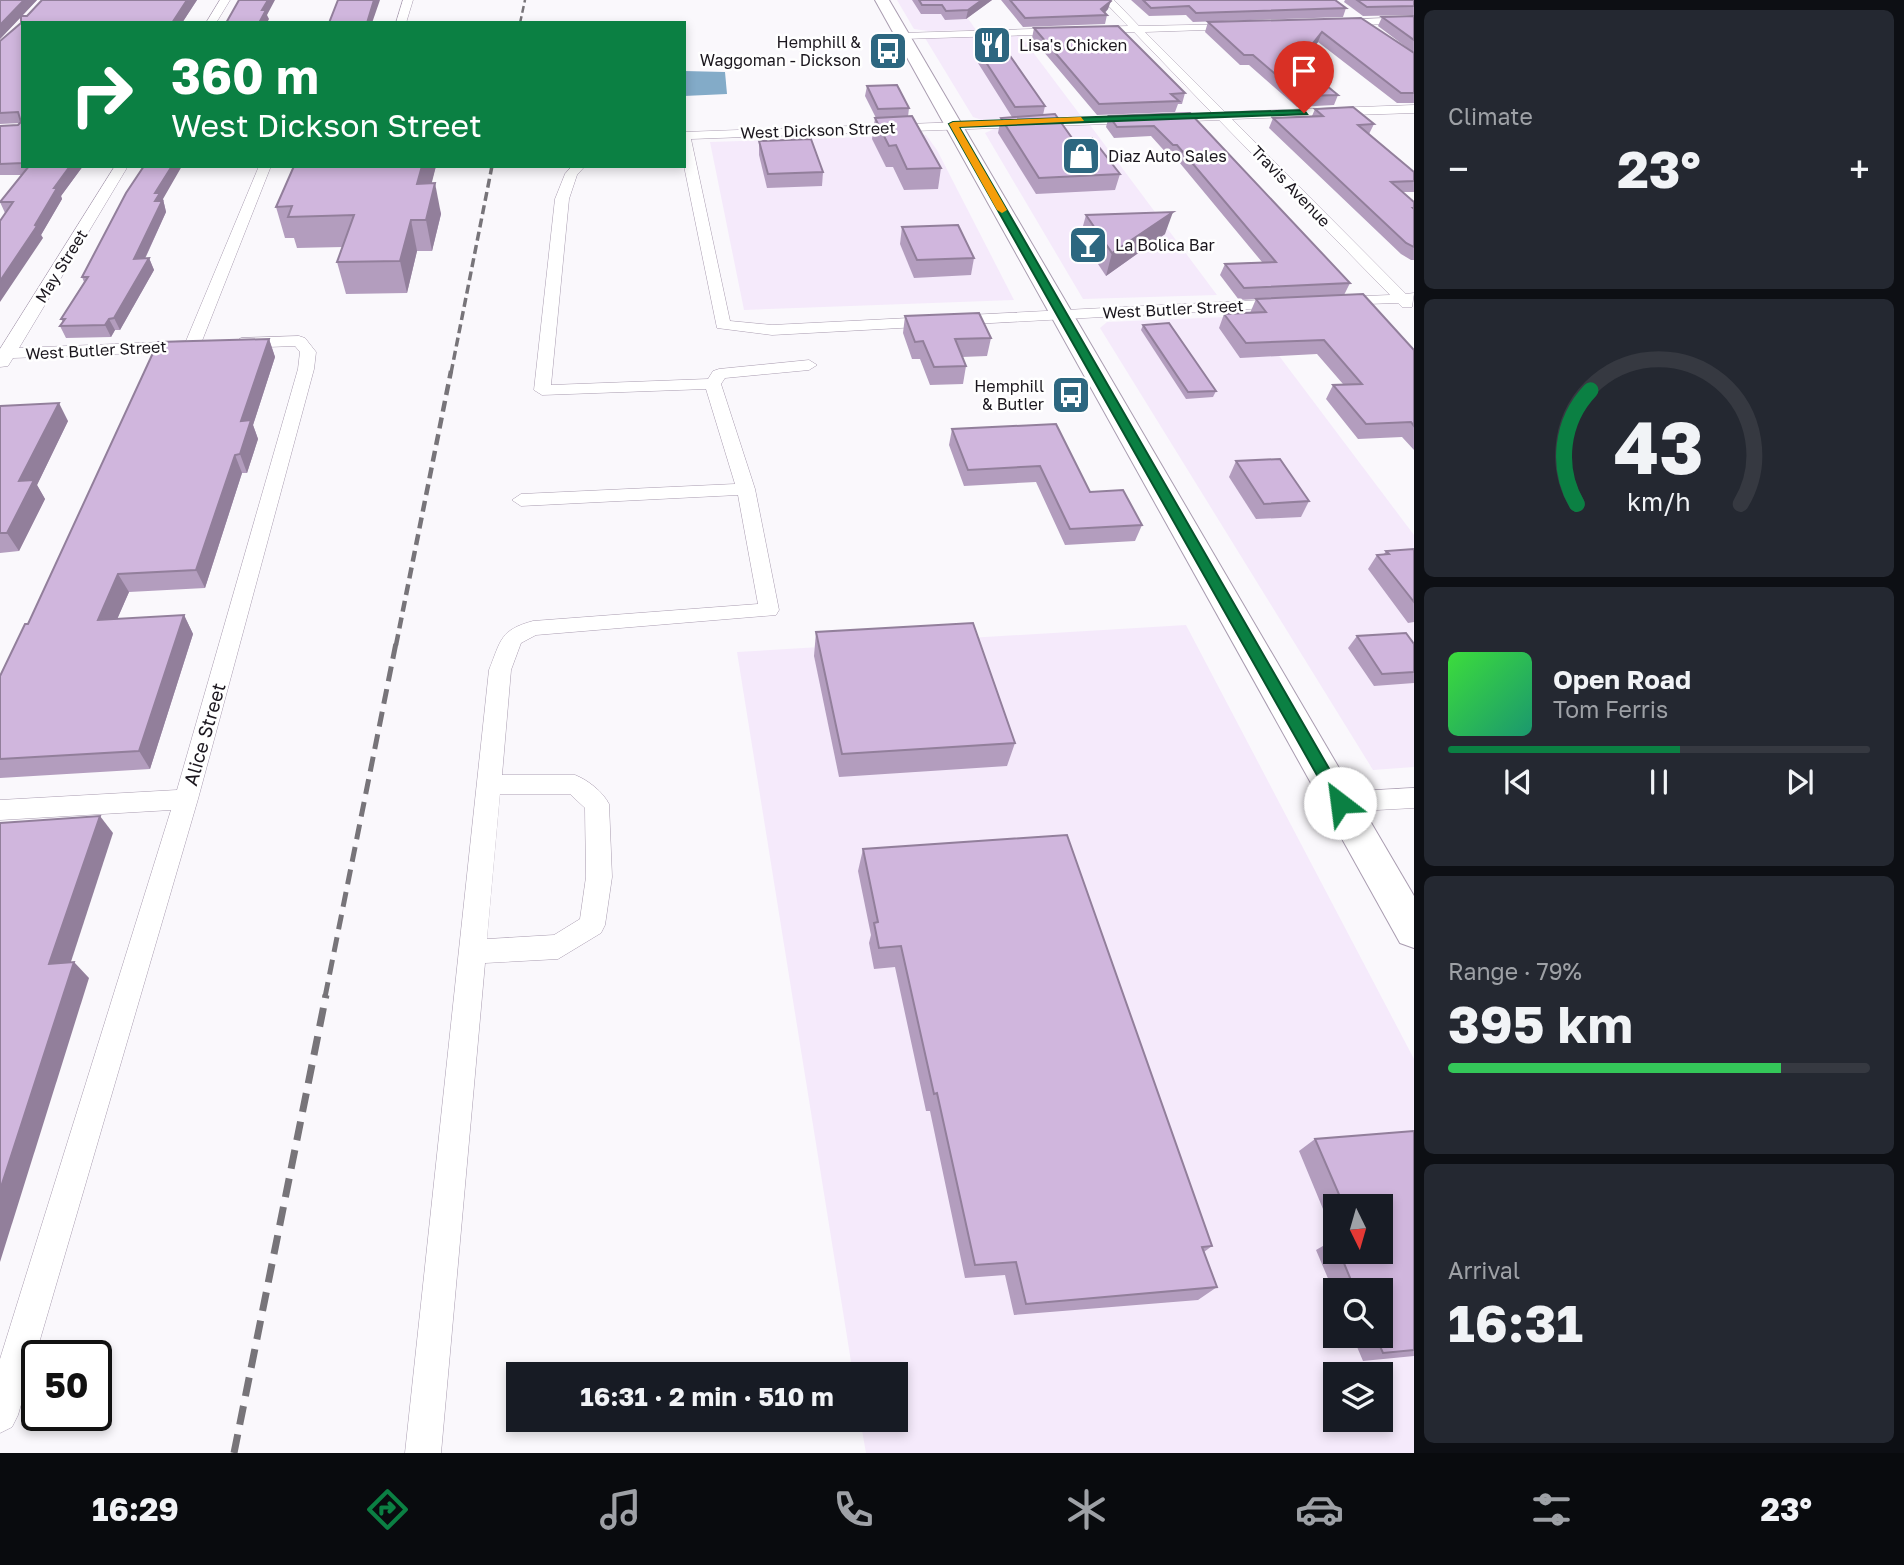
<!DOCTYPE html>
<meta charset="utf-8">
<style>
body{margin:0;font-family:"Golos Text",sans-serif;background:#242831;color:#f1f3f6;height:100vh;display:flex;flex-direction:column;font-size:26px;white-space:nowrap}
*{box-sizing:border-box;margin:0}
p{font-size:23px;color:#9ea1a6}
.icon{flex:none;width:38px;height:38px;fill:none;stroke:currentColor;stroke-width:2;stroke-linecap:round;stroke-linejoin:round}
.map{position:relative;flex:1;overflow:hidden}
.sheet{display:flex;flex-direction:column;gap:10px;padding:10px;background:#0d0f14;width:490px}
.sheet>*{flex:none}
.banner{position:absolute;left:21px;top:21px;width:665px;height:147px;border-radius:0px;box-shadow:0 4px 10px #0003;background:#0b8043;color:#fff;overflow:hidden}
.needle{width:46px;rotate:175deg}
.controls{position:absolute;left:1323px;top:1194px;display:grid;gap:14px}
.controls a{display:grid;place-items:center;width:70px;height:70px;border-radius:0px;background:#171b24;box-shadow:0 4px 10px #0003;font-size:35px}
.speed{position:absolute;left:21px;top:1340px;display:flex;gap:14px;font-size:35px;font-weight:700;text-align:center}
.speed>*{display:grid;place-content:center;width:91px;height:91px;border-radius:50%;background:#171b24;box-shadow:0 4px 10px #0003;line-height:1}
.speed .limit{border:4px solid #111;border-radius:10px;background:#fff;color:#111}
.pin{position:absolute;display:grid;place-items:center;width:60px;height:60px;color:#fff;margin:-72px -30px;border-radius:50% 50% 50% 0;rotate:-45deg;box-shadow:0 0 7px #0007}
.pin .icon{rotate:45deg}
.me{position:absolute;width:77px;margin:-38px;rotate:330deg;stroke-linejoin:round;filter:drop-shadow(0 0 5px #0008)}
.turn{display:flex;align-items:center;gap:24px;height:147px;padding:0 35px;font-size:32px}
.turn .icon{width:91px;height:91px;stroke-width:2.5}
.turn b{display:block;font-size:49px;line-height:60px}
.big{font-size:52px;font-weight:700;line-height:1.1}
.sheet .widget{flex:1;display:flex;flex-direction:column;justify-content:center;gap:10px;min-width:0;padding:0 24px;border-radius:10px;background:#242831}
.sheet .dial{align-items:center;gap:0}
.dial svg{height:182px;overflow:visible;fill:none;stroke:#363941;stroke-width:7;stroke-linecap:round;text-anchor:middle}
.dial text{fill:#f1f3f6;stroke:none}
.song{display:flex;align-items:center;gap:21px}
.cover{width:84px;height:84px;border-radius:10px;background:linear-gradient(135deg,hsl(120 70% 55%),hsl(160 70% 35%))}
.played{height:7px;border-radius:4px;background:linear-gradient(90deg,#0b8043 55%,#363941 55%)}
.keys{display:flex;justify-content:space-around;direction:ltr}
.heat{display:flex;justify-content:space-between;align-items:center;font-size:38px;direction:ltr}
.charge{height:10px;border-radius:5px;background:linear-gradient(90deg,#34c759 79%,#363941 0)}
.trip{position:absolute;left:506px;top:1362px;width:402px;height:70px;border-radius:0px;background:#171b24;box-shadow:0 4px 10px #0003;font-weight:700;line-height:70px;text-align:center}
.dock{display:flex;height:112px;justify-content:space-around;align-items:center;background:#090b0e;color:#9ea1a6}
.dock .icon{width:49px;height:49px}
.dock .on{color:#0b8043}
.dock b{font-size:32px;color:#f1f3f6}
main{display:flex;flex:1;min-height:0}
.map>svg:first-child{display:block}
.built{fill:#f5eafb;fill-rule:evenodd}
.water{fill:#83abc8}
.lines{fill:none;stroke-linecap:round;stroke-linejoin:round}
.minor-casing{stroke:#a99cb0;stroke-width:1}
.secondary-casing{stroke:#a99cb0;stroke-width:2}
.minor{fill:#fff;fill-rule:evenodd}
.secondary{fill:#fff;fill-rule:evenodd}
.rail-far4{stroke:#777479;stroke-width:2.5;stroke-dasharray:7 3.5;stroke-linecap:butt}
.rail-far3{stroke:#777479;stroke-width:3.5;stroke-dasharray:9 4.5;stroke-linecap:butt}
.rail-far2{stroke:#777479;stroke-width:4.5;stroke-dasharray:11 6;stroke-linecap:butt}
.rail-far1{stroke:#777479;stroke-width:5;stroke-dasharray:15 8;stroke-linecap:butt}
.rail{stroke:#777479;stroke-width:7;stroke-dasharray:19 10;stroke-linecap:butt}
.wall{fill:#b39dbe}
.shaded-wall{fill:#927f9b}
.building{fill:#d0b6dd;stroke:#927f9b;stroke-width:2}
.route{fill:#0b8043;stroke:#07532c;stroke-width:2}
.slow{fill:#f59e0b}
.labels{text-anchor:middle;dominant-baseline:central;stroke-width:5;stroke-linejoin:round;paint-order:stroke}
.far-poi-label{font-size:16px;fill:#1b171e;stroke:#fff;text-anchor:start}
.far-street-label{font-size:16px;fill:#1b171e;stroke:#fff}
.street-label{font-size:19px;fill:#1b171e;stroke:#fff}
</style>
<main>
<div class="map">
<svg width="1414" height="1453" viewBox="0 0 1414 1453">
<rect width="100%" height="100%" fill="#faf8fc"/>
<g class="built">
<polygon points="897,0 955,0 976,30 928,31 914,29"/>
<polygon points="1020,35 1081,116 982,120 973,117 925,38"/>
<polygon points="1090,125 1217,295 1083,299 985,133 994,129"/>
<polygon points="926,135 937,150 1014,300 744,310 710,142"/>
<polygon points="1249,316 1414,535 1414,767 1373,770 1100,328 1107,322"/>
<path d="M1186 625 1414 1059V1453H866L860 1419H896V1374H853L737 652ZM1335 1206H1381V1251H1335ZM1335 1290H1381V1335H1335ZM1335 1374H1381V1419H1335Z"/>
</g>
<polygon class="water" points="684,71 725,72 727,94 684,96"/>
<g class="lines">
<defs>
<g id="minor">
<polygon points="220,0 230,0 216,23 206,23"/>
<polygon points="403,0 413,0 406,23 396,23"/>
<polygon points="1103,0 1114,0 1139,26 1239,24 1239,28 1235,29 1145,32 1225,112 1414,105 1414,113 1232,119 1406,294 1414,293 1412,307 1402,307 1398,303 1335,305 1332,302 1335,299 1340,297 1390,295 1219,120 691,139 730,321 772,325 1281,299 1286,301 1289,304 1286,307 772,335 717,328 684,166 684,132 1212,113 1134,32 902,39 897,36 902,33 1128,26"/>
<polygon points="1414,17 1414,23 1336,26 1331,23 1336,20"/>
<polygon points="115,166 128,166 19,348 186,341 259,166 271,166 200,346 192,351 13,358 8,366 0,367 0,349"/>
<path d="M572 166H585L577 175 569 199 551 385 708 379 713 371 719 369 809 360 817 365 809 370 725 378 721 384 755 489 779 610 776 615 536 635 521 643 511 670 502 775H575C588 780 603 792 609 804L612 877 605 925 601 933 558 959 485 963 441 1453H405L489 670C501 640 500 630 533 621L758 604 738 495 521 506 512 500 521 494 735 484 706 389 542 395 534 390 555 199 565 174ZM500 794H570L585 808 586 877 580 919 554 935 487 939Z"/>
<polygon points="299,336 305,338 316,352 314,369 198,799 18,1415 12,1427 0,1433 0,1359 171,810 0,820 0,800 177,790 298,369 300,352 295,346 241,348 233,343 241,338"/>
<polygon points="1414,788 1414,808 1340,812 1331,809 1328,802 1331,795 1340,792"/>
</g>
<polygon id="secondary" points="875,0 889,0 1414,896 1414,948 1400,943"/>
</defs>
<use href="#minor" class="minor-casing"/>
<use href="#secondary" class="secondary-casing"/>
<use href="#minor" class="minor"/>
<use href="#secondary" class="secondary"/>
<polyline class="rail-far4" points="520,23 525,0"/>
<polyline class="rail-far3" points="451,373 492,166"/>
<polyline class="rail-far2" points="396,645 451,371"/>
<polyline class="rail-far1" points="325,997 396,643"/>
<polyline class="rail" points="234,1453 326,995"/>
</g>
<g class="wall">
<polygon points="0,0 37,0 22,16 197,0 182,23 23,23 23,166 83,166 61,196 62,199 41,235 43,238 5,213 0,202 23,175 0,175 0,126 18,125 20,123 0,124 0,41 21,23 21,17 0,39"/>
<polygon points="912,0 992,0 966,19 945,20 941,14 921,14"/>
<polygon points="1001,0 1110,0 1108,9 1105,13 1107,15 1105,24 1023,27"/>
<polygon points="1131,0 1335,0 1346,8 1343,17 1193,22 1186,15 1149,16"/>
<polygon points="1345,0 1414,0 1414,15 1363,16 1344,2"/>
<polygon points="1414,16 1414,53 1378,26 1382,17"/>
<polygon points="1361,18 1414,53 1414,103 1397,103 1318,42 1301,64 1338,95 1334,105 1297,107 1249,65 1240,65 1205,32 1208,22"/>
<polygon points="1034,28 1185,93 1182,104 1178,104 1175,112 1097,115 1032,38"/>
<polygon points="980,53 1045,106 1043,115 1072,138 1120,174 1115,190 1036,194 998,133 1001,118 1012,117 978,63"/>
<polygon points="867,86 909,108 908,117 941,168 938,189 904,190 893,167 886,167 872,139 875,118 876,118 865,96"/>
<polygon points="1315,109 1374,124 1369,134 1414,172 1414,192 1403,192 1414,202 1414,260 1411,260 1401,254 1269,128 1273,118 1312,116"/>
<polygon points="1190,113 1350,283 1344,295 1239,300 1220,275 1225,264 1262,262 1174,156 1169,156 1151,136 1114,138 1106,127 1109,116"/>
<polygon points="759,141 823,172 822,186 767,188 759,155"/>
<polygon points="294,166 436,166 431,183 441,214 432,251 417,251 407,293 346,294 337,262 343,247 297,248 294,238 285,238 276,207"/>
<polygon points="163,199 166,212 145,259 149,258 154,270 120,330 115,330 111,337 66,338 60,326 63,322 61,319 84,282 82,277"/>
<polygon points="1086,215 1165,234 1106,276 1080,237"/>
<polygon points="902,227 974,258 971,275 914,278 900,244"/>
<polygon points="1256,299 1414,350 1414,450 1402,437 1358,439 1326,399 1333,385 1343,384 1317,354 1240,358 1219,328 1224,314 1250,313"/>
<polygon points="905,316 991,338 987,356 962,357 966,366 963,384 930,385 920,359 912,359 903,333"/>
<polygon points="1143,325 1216,391 1213,397 1186,399 1141,330"/>
<polygon points="269,339 275,357 253,425 258,439 247,473 242,473 205,588 129,592 117,619 184,615 193,634 150,769 0,778 0,676 28,624"/>
<polygon points="0,406 68,421 37,485 45,499 19,551 0,553"/>
<polygon points="1056,424 1090,492 1142,525 1135,541 1065,545 1036,482 964,486 949,445 952,429"/>
<polygon points="1236,461 1309,501 1301,517 1256,519 1229,477"/>
<polygon points="1414,549 1414,622 1408,623 1368,569 1377,555 1384,554 1386,551"/>
<polygon points="816,632 1015,743 1007,766 839,777 814,656"/>
<polygon points="1357,636 1414,644 1414,683 1374,686 1348,648"/>
<polygon points="863,849 1212,1246 1204,1252 1217,1287 1198,1300 1014,1315 1005,1275 965,1278 930,1111 926,1111 895,967 874,969 869,943 871,935 858,871"/>
<polygon points="1414,1131 1414,1356 1363,1361 1352,1335 1381,1335 1381,1290 1335,1290 1335,1295 1316,1250 1335,1239 1335,1251 1381,1251 1381,1206 1335,1206 1335,1238 1299,1151 1315,1139"/>
</g>
<g class="shaded-wall">
<polygon points="24,0 37,0 0,39 0,25"/>
<polygon points="187,0 197,0 182,23 172,23"/>
<polygon points="268,0 275,0 267,15 269,19 267,23 259,23 262,10"/>
<polygon points="374,0 380,0 372,23 367,23"/>
<polygon points="982,0 992,0 966,19 968,10"/>
<polygon points="1111,1 1108,9 1102,15 1101,9"/>
<polygon points="1322,32 1318,42 1294,72 1298,62"/>
<polygon points="70,166 83,166 61,196 62,199 41,235 43,238 0,302 0,281 35,225 54,188"/>
<polygon points="172,166 182,166 163,199 166,212 139,271 134,259 155,201 155,193"/>
<polygon points="422,166 436,166 424,214 417,184"/>
<polygon points="435,183 441,214 432,251 426,220"/>
<polygon points="1173,212 1165,234 1106,276 1112,253"/>
<polygon points="411,220 417,251 407,293 400,261"/>
<polygon points="149,258 154,270 120,330 114,318"/>
<polygon points="109,319 115,330 111,337 105,325"/>
<polygon points="269,339 275,357 253,425 258,439 247,473 240,454 241,421"/>
<polygon points="59,403 68,421 37,485 45,499 19,551 7,533 19,481"/>
<polygon points="235,455 242,473 205,588 196,570"/>
<polygon points="118,574 129,592 109,638 98,620"/>
<polygon points="184,615 193,634 150,769 139,751"/>
<polygon points="100,816 113,833 65,980 49,964"/>
<polygon points="74,962 89,978 0,1262 0,1190"/>
</g>
<g class="building">
<polygon points="0,0 24,0 0,25"/>
<polygon points="42,0 187,0 172,23 23,23 23,163 0,164 0,126 18,125 21,122 18,112 0,113 0,41 21,23 21,16 27,16"/>
<polygon points="239,0 268,0 262,10 266,10 259,23 226,23"/>
<polygon points="338,0 374,0 367,23 329,23"/>
<polygon points="919,0 982,0 968,10 946,11 942,5 922,5"/>
<polygon points="1010,0 1110,0 1111,1 1101,9 1107,15 1025,18"/>
<polygon points="1143,0 1335,0 1346,8 1196,13 1189,6 1151,8"/>
<polygon points="1357,0 1414,0 1414,6 1367,7"/>
<polygon points="1414,16 1414,40 1382,17"/>
<polygon points="1361,18 1414,53 1414,93 1401,93 1322,32 1298,62 1338,95 1301,96 1253,55 1244,55 1208,22"/>
<polygon points="1118,26 1185,93 1171,94 1179,101 1099,104 1034,28"/>
<polygon points="980,53 1008,53 1045,106 1015,107"/>
<polygon points="897,85 909,108 878,109 867,86"/>
<polygon points="1353,107 1374,124 1358,125 1414,172 1414,181 1391,182 1414,202 1414,208 1413,208 1414,209 1414,247 1406,243 1273,118 1323,116 1315,109"/>
<polygon points="1190,113 1350,283 1244,288 1225,264 1276,262 1177,145 1173,145 1154,126 1117,127 1109,116"/>
<polygon points="1055,114 1072,138 1092,138 1120,174 1039,178 1001,118"/>
<polygon points="912,116 941,168 907,169 896,145 889,146 875,118"/>
<polygon points="811,139 823,172 768,174 759,141"/>
<polygon points="29,166 70,166 54,188 57,188 35,225 37,226 0,281 0,221 13,202 0,202"/>
<polygon points="144,166 172,166 155,193 160,193 155,201 162,201 134,259 149,258 114,318 109,319 105,325 60,326 65,319 61,319 88,277 82,277 126,193"/>
<polygon points="294,166 422,166 417,184 435,183 426,220 411,220 400,261 337,262 354,215 288,217 292,206 276,207"/>
<polygon points="1173,212 1112,253 1086,215"/>
<polygon points="958,225 974,258 917,260 902,227"/>
<polygon points="1363,294 1414,350 1414,426 1411,422 1366,424 1333,385 1362,384 1324,340 1246,343 1224,314 1266,312 1256,299"/>
<polygon points="979,313 991,338 955,339 966,366 934,367 923,341 915,342 905,316"/>
<polygon points="1169,323 1216,391 1188,392 1143,325"/>
<polygon points="269,339 241,421 251,420 240,454 235,455 196,570 118,574 98,620 184,615 139,751 0,759 0,676 25,624 28,624 158,342"/>
<polygon points="59,403 19,481 34,480 7,533 0,533 0,406"/>
<polygon points="1056,424 1090,492 1123,490 1142,525 1070,529 1040,466 968,470 952,429"/>
<polygon points="1280,459 1309,501 1264,504 1236,461"/>
<polygon points="1414,549 1414,602 1377,555 1389,554 1386,551"/>
<polygon points="973,623 1015,743 842,754 816,632"/>
<polygon points="1406,633 1414,644 1414,672 1382,674 1357,636"/>
<polygon points="100,816 49,964 74,962 0,1190 0,823"/>
<polygon points="1067,835 1212,1246 1202,1247 1217,1287 1026,1304 1016,1262 975,1265 937,1093 934,1094 901,946 879,948 874,923 878,922 863,849"/>
<polygon points="1414,1131 1414,1350 1383,1353 1375,1335 1381,1335 1381,1290 1355,1290 1339,1251 1381,1251 1381,1206 1344,1206 1315,1139"/>
</g>
<polygon class="route" points="1304,110 1307,114 959,127 1346,798 1349,803 1346,807 1335,807 949,124 953,122"/>
<polygon class="slow" points="1081,117 1084,121 959,127 1007,210 1002,213 997,210 949,124 953,122"/>
<defs>
<symbol id="restaurant-square" viewBox="-11 -11 22 22"><rect x="-9" y="-9" width="18" height="18" rx="4" fill="#2d6780" stroke="#fff"/><path d="M-5-6h1v4h1v-4h1v4h1v-4h1v5L-1.5 .5V6h-2V.5L-5-1ZM5-6V6H3V1.5H1.5Q1.5-4 5-6Z" fill="#fff"/></symbol>
<symbol id="bus-square" viewBox="-11 -11 22 22"><rect x="-9" y="-9" width="18" height="18" rx="4" fill="#2d6780" stroke="#fff"/><path d="M-5-6H5V4H4V6H2V4H-2V6H-4V4H-5ZM-3.5-4V0h7V-4ZM-3.5 1.2v1.5H-2V1.2ZM2 1.2v1.5H3.5V1.2Z" fill="#fff"/></symbol>
<symbol id="shop-square" viewBox="-11 -11 22 22"><rect x="-9" y="-9" width="18" height="18" rx="4" fill="#2d6780" stroke="#fff"/><path d="M-5-2.5h2.3a2.7 3.5 0 0 1 5.4 0H5L5.5 6h-11ZM-1.5-2.5h3a1.5 2.3 0 0 0-3 0Z" fill="#fff"/></symbol>
<symbol id="bar-square" viewBox="-11 -11 22 22"><rect x="-9" y="-9" width="18" height="18" rx="4" fill="#2d6780" stroke="#fff"/><path d="M-6-5H6L.8 .8V4.5H3.5V6h-7V4.5H-.8V.8Z" fill="#fff"/></symbol>
</defs>
<g fill-rule="evenodd">
<use href="#restaurant-square" x="970" y="23" width="44" height="44"/>
<use href="#bus-square" x="866" y="29" width="44" height="44"/>
<use href="#shop-square" x="1059" y="134" width="44" height="44"/>
<use href="#bar-square" x="1066" y="223" width="44" height="44"/>
<use href="#bus-square" x="1049" y="373" width="44" height="44"/>
</g>
<g class="labels">
<g class="far-poi-label">
<text x="861" y="42" text-anchor="end">Hemphill &amp;<tspan x="861" dy="18">Waggoman - Dickson</tspan></text>
<text x="1019" y="45">Lisa's Chicken</text>
<text x="1108" y="156">Diaz Auto Sales</text>
<text x="1115" y="245">La Bolica Bar</text>
<text x="1044" y="386" text-anchor="end">Hemphill<tspan x="1044" dy="18">&amp; Butler</tspan></text>
</g>
<g class="far-street-label">
<text transform="translate(818 130) rotate(-2)">West Dickson Street</text>
<text transform="translate(1291 186) rotate(46)">Travis Avenue</text>
<text transform="translate(61 266) rotate(-58)">May Street</text>
<text transform="translate(1173 309) rotate(-3)">West Butler Street</text>
<text transform="translate(96 350) rotate(-3)">West Butler Street</text>
</g>
<g class="street-label">
<text transform="translate(204 734) rotate(-74)">Alice Street</text>
</g>
</g>
</svg>
<div class="controls">
<a><svg class="needle" viewBox="-14 -14 28 28"><path d="M0-13l5 13h-10z" fill="#e53935"/><path d="M0 13l5-13h-10z" fill="#9ea1a6"/></svg></a>
<a><svg class="icon" aria-label="search" viewBox="0 0 24 24"><circle cx="10" cy="10" r="6"/><path d="M15 15l6 6"/></svg></a>
<a><svg class="icon" aria-label="layers" viewBox="0 0 24 24"><path d="M12 4l9 5-9 5-9-5zM3 14l9 5 9-5"/></svg></a>
</div>
<div class="speed"><div class="limit">50</div></div>
<div class="pin" style="left:1304px;top:113px;background:#d93025"><svg class="icon" aria-label="arrive" viewBox="0 0 24 24"><path d="M6 21V4h12l-3 4 3 4H6"/></svg></div>
<svg class="me" style="left:1340px;top:803px" viewBox="-20 -20 40 40"><circle r="19" fill="#fff"/><path d="M0-13L10 11 0 6-10 11z" fill="#0b8043"/></svg>
<div class="trip">16:31 · 2 min · 510 m</div>
<div class="banner">
<div class="turn"><svg class="icon" aria-label="right" viewBox="0 0 24 24"><path d="M7 20v-9h11M14 6l5 5-5 5"/></svg><div><b>360 m</b>West Dickson Street</div></div>
</div>
</div>
<section class="sheet">
<div class="widget"><p>Climate</p>
<div class="heat"><a>−</a><b class="big">23°</b><a>+</a></div>
</div>
<div class="widget dial"><svg viewBox="0 0 100 80">
<path d="M14 69A42 42 0 1 1 86 69"/>
<path d="M14 69A42 42 0 0 1 20 19" stroke="#0b8043"/>
<text x="50" y="56" font-size="32" font-weight="700">43</text>
<text x="50" y="72" font-size="11">km/h</text>
</svg></div>
<div class="widget">
<div class="song"><i class="cover"></i><div><b>Open Road</b><p>Tom Ferris</p></div></div>
<div class="played"></div>
<div class="keys"><svg class="icon" aria-label="previous" viewBox="0 0 24 24"><path d="M18 5L8 12l10 7zM5 5v14"/></svg><svg class="icon" aria-label="pause" viewBox="0 0 24 24"><path d="M8 5v14M16 5v14"/></svg><svg class="icon" aria-label="next" viewBox="0 0 24 24"><path d="M6 5l10 7-10 7zM19 5v14"/></svg></div>
</div>
<div class="widget"><p>Range · 79%</p><b class="big">395 km</b><div class="charge"></div></div>
<div class="widget"><p>Arrival</p><b class="big">16:31</b></div>
</section>
</main>
<nav class="dock">
<b>16:29</b>
<svg class="icon on" aria-label="directions" viewBox="0 0 24 24"><path d="M12 3l9 9-9 9-9-9zM9 14v-3h6M13 9l2 2-2 2"/></svg>
<svg class="icon" aria-label="music" viewBox="0 0 24 24"><path d="M9 18V5l10-2v13"/><circle cx="6" cy="18" r="3"/><circle cx="16" cy="16" r="3"/></svg>
<svg class="icon" aria-label="phone" viewBox="0 0 24 24"><path d="M5 4h4l2 5-3 2q2 4 5 5l2-3 5 2v4C11 20 4 13 5 4z"/></svg>
<svg class="icon" aria-label="climate" viewBox="0 0 24 24"><path d="M12 3v18M4 7l16 10M4 17L20 7"/></svg>
<svg class="icon" aria-label="car" viewBox="0 0 24 24"><path d="M5 17H2v-5l4-1 3-4h7l3 4 3 1v5h-3M9 17h6M6 11h13"/><circle cx="7" cy="17" r="2"/><circle cx="17" cy="17" r="2"/></svg>
<svg class="icon" aria-label="filters" viewBox="0 0 24 24"><path d="M4 7h16M4 17h16"/><circle cx="9" cy="7" r="2"/><circle cx="15" cy="17" r="2"/></svg>
<b>23°</b>
</nav>
